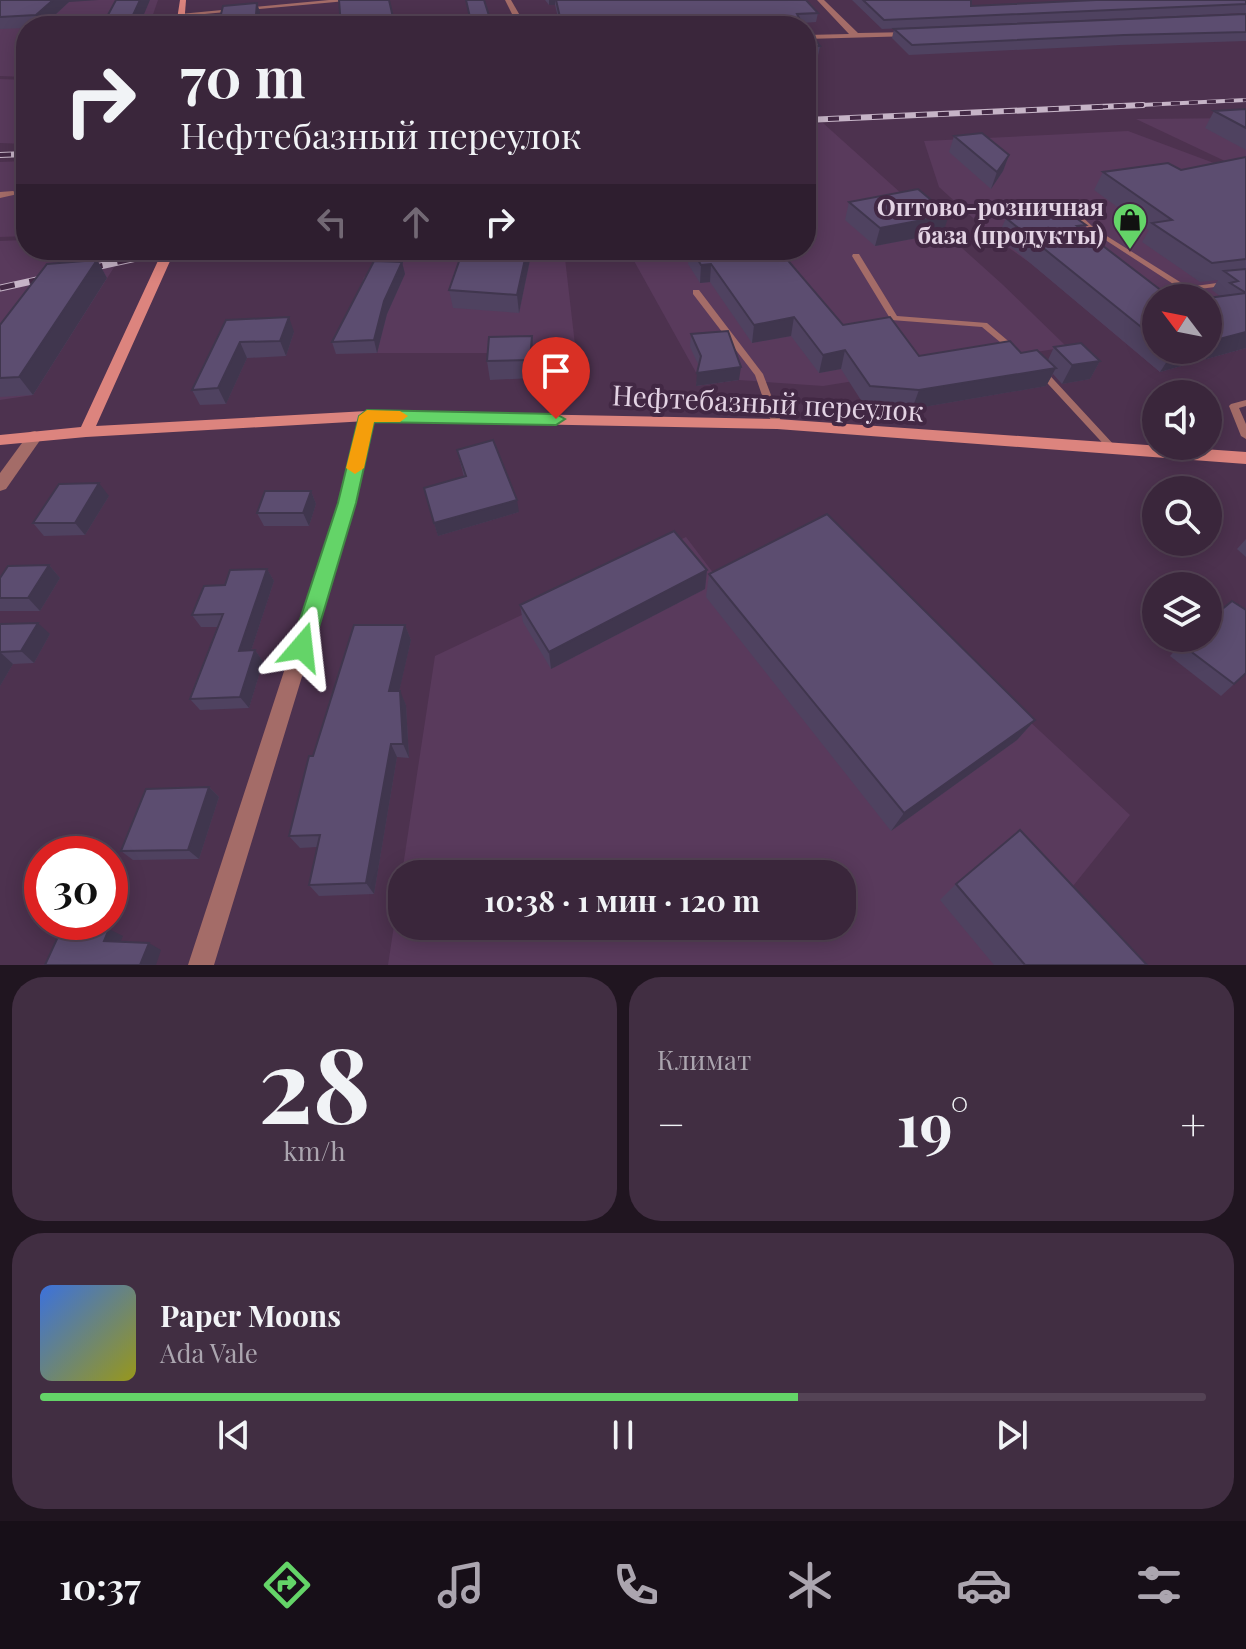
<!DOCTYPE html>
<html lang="ru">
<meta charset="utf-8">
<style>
body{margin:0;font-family:"Playfair Display",serif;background:#412e42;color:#f1f3f6;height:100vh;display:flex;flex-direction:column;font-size:30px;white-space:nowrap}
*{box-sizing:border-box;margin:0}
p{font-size:26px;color:#aba5af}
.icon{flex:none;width:44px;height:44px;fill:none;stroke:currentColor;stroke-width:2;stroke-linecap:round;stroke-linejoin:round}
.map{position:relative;height:965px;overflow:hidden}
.sheet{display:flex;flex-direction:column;gap:12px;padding:12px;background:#201520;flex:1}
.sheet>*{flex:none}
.hud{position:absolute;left:16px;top:16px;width:800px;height:244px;border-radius:32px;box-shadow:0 4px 20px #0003,0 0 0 2px #544355;background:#3a263b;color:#f1f3f6;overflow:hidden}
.needle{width:52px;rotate:302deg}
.buttons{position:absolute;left:1142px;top:284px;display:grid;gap:16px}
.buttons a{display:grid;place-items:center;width:80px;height:80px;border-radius:50%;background:#3a263b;box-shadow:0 4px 20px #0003,0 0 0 2px #544355;font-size:40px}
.speed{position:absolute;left:24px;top:836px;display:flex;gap:16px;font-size:40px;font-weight:700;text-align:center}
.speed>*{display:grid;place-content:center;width:104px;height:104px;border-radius:50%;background:#3a263b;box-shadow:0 4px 20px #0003,0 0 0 2px #544355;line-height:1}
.speed .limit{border:12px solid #d22;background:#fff;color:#111}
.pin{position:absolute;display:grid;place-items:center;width:68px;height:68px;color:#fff;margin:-82px -34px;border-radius:50% 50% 50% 0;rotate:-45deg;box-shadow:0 0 8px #0007}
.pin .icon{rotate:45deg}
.me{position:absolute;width:88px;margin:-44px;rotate:17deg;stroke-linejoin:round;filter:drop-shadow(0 0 6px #0008)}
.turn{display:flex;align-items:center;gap:28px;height:168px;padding:0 32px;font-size:36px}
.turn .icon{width:104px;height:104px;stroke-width:2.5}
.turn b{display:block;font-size:56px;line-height:68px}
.lanes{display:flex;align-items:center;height:76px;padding:0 32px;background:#0003;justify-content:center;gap:40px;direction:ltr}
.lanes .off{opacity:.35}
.big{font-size:60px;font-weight:700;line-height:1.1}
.sheet .widget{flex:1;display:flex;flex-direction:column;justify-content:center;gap:12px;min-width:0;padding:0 28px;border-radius:32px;background:#412e42}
.sheet .dial{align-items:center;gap:0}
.dial b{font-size:104px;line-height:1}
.song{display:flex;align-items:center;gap:24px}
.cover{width:96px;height:96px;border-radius:12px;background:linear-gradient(135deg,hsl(220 70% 55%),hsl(60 70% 35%))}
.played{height:8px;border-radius:4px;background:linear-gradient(90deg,#64d468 65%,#544355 65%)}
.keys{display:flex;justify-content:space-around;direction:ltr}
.heat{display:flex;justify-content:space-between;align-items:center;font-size:44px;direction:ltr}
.sheet .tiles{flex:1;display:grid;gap:12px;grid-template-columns:1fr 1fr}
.widget:last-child{grid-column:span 2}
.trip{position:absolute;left:388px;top:860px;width:468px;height:80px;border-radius:32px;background:#3a263b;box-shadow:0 4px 20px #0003,0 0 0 2px #544355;font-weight:700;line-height:80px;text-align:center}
.dock{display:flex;height:128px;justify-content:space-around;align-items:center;background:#170f18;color:#aba5af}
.dock .icon{width:56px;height:56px}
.dock .current{color:#64d468}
.dock b{font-size:36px;color:#f1f3f6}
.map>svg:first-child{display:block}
.built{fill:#593a5c;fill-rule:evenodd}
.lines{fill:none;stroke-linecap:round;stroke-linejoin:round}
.lane{fill:#a46c68;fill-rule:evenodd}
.street{fill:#a46c68;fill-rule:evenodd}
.secondary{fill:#dc847e;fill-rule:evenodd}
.rail-far2-casing{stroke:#c6b4c7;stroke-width:4}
.rail-far1-casing{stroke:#c6b4c7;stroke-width:6}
.rail-casing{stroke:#c6b4c7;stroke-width:7}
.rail-far2{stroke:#422844;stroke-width:3;stroke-dasharray:9;stroke-linecap:butt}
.rail-far1{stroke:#422844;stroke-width:4;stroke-dasharray:11;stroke-linecap:butt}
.rail{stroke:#422844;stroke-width:5;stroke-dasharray:15;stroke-linecap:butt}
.wall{fill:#4f4260}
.shaded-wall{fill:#40364e}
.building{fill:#5c4d70;stroke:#40364e;stroke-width:2}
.route{fill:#64d468;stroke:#418a44;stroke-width:2}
.slow{fill:#f59e0b}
.labels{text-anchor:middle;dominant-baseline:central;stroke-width:8;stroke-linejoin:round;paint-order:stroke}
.far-poi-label{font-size:24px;font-weight:bold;fill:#e3d3e4;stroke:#422844;text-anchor:end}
.street-label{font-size:28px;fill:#e3d3e4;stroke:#422844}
</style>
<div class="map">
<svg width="1246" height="965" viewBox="0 0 1246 965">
<rect width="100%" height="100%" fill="#4d324f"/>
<g class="built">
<polygon points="0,0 158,0 149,26 26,26 26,77 0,76"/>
<polygon points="0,79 26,80 26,144 0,143"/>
<polygon points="1246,118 1246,171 1136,119"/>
<polygon points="823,123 1002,284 1067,347 823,386 739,380 696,386 698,376 628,250 806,250 806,125"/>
<path d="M1128 131 1238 172 1246 348 1160 372 1033 265 995 238 939 187 924 141ZM1156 298H1208V350H1156Z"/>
<polygon points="26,161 26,236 0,237 0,162"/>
<polygon points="26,240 26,250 125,250 33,395 0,400 0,241"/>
<polygon points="407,250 564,250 576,353 377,353 380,340 352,311 364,277"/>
<path d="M819 525 1130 815 1069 891 1138 965H388L435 656 686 537 714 574ZM402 874H842V926H402Z"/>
</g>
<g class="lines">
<g class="lane">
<polygon points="1066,205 1070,205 1094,228 1188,287 1246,279 1246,283 1184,291 1090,230 1066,207"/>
<polygon points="853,254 859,254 897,316 987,323 1019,350 1018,352 1012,352 982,327 891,320 852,256"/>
<polygon points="693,290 699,290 763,374 782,424 780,426 777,427 772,424 755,375 693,294"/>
<polygon points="1040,367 1043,368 1115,446 1117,448 1115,450 1109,450 1037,372 1036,370 1037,368"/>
<polygon points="1246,400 1246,406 1239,408 1246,424 1246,439 1241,436 1229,406 1231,404"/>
</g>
<g class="street">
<polygon points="329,0 357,0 183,16 180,14"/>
<polygon points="505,0 511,0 526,26 518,26"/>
<polygon points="817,0 824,0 858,33 913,32 917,34 913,36 806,39 806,35 849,34"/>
<polygon points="0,192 13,191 18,194 0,198"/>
<polygon points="367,411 374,416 355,503 214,965 188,965 339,503 360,416"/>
<polygon points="35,431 43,436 6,489 0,491 0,473 30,432"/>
</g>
<g class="secondary">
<polygon points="180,0 186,0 184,26 176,26"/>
<polygon points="163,250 175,250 96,426 367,411 777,419 1246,452 1246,464 777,429 367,421 86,437 0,445 0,435 81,427"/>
</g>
<defs>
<polyline id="rail-far2" points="1099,107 1246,100"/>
<g id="rail-far1">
<polyline points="806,120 1143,105"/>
<polyline points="0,155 26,154"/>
</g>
<polyline id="rail" points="0,288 173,250"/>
</defs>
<use href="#rail-far2" class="rail-far2-casing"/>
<use href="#rail-far1" class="rail-far1-casing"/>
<use href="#rail" class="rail-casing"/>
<use href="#rail-far2" class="rail-far2"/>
<use href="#rail-far1" class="rail-far1"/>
<use href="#rail" class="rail"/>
</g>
<g class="wall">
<polygon points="0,0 69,2 43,26 26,26 26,28 0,29"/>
<polygon points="545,0 806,0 818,13 816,22 802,23 803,26 560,26 555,5 549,5"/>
<polygon points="852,0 971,0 971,6 1246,0 1246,13 882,29"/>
<polygon points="1246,14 1246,41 1120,45 909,55 892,38 894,29"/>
<polygon points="806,32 820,46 818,56 806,56"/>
<polygon points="1246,109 1246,150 1205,128 1214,111"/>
<polygon points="954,136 1009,155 1003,171 991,189 949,152"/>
<polygon points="1246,157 1246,348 1160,372 998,236 1006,218 1083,231 1156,298 1156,350 1208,350 1220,296 1212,290 1218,280 1200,282 1142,242 1149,230 1094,190 1103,172 1181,170"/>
<polygon points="849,202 943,233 875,246 845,220"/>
<polygon points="463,250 532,250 519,313 453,308 449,290"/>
<polygon points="689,250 779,250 843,325 919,356 1021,353 1048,360 1054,347 1100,361 1090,379 1062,384 1053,374 1046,386 912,409 864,405 841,369 819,373 791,336 752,343 710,282 700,283 688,264"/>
<polygon points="97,260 107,278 33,395 0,397 0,325"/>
<polygon points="402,262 405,274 387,314 377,353 336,354 332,342"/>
<polygon points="226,320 294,332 286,356 247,358 226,404 200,405 192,390"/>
<polygon points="691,334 739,380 696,386 699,366 690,347"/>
<polygon points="532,336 533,354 532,378 490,380 487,361"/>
<polygon points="457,450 519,512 438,536 424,488 464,477"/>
<polygon points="311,491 316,504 309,526 264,526 257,513"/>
<polygon points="109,496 85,535 44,536 33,523"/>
<polygon points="1246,539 1246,557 1237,549"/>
<polygon points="49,565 60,578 40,611 0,611 0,578"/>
<polygon points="267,569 274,581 251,651 255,650 263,662 249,708 200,710 190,699 218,627 201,627 192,615 225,585"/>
<polygon points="707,570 705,589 551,669 523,622 520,605"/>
<polygon points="709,574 1035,720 1017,740 891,831 706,597"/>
<polygon points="0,624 50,634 34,663 13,664 0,686"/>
<polygon points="405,625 411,640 399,691 406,705 409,758 397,757 374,894 319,896 309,885 317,847 300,848 289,836 313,756"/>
<polygon points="1181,644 1246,673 1221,696 1170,656"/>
<polygon points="209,787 219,797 199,859 133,860 121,851"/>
<polygon points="956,884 1147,965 994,965 940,900"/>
</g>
<g class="shaded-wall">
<polygon points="53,0 99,0 69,2 43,26 41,26 36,15"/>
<polygon points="140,0 150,0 139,26 128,26"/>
<rect x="549" y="0" width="6" height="5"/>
<polygon points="257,3 260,12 258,26 255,26"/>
<polygon points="1009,155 1003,171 991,189 997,172"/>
<polygon points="949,215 943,233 875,246 880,228"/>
<polygon points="527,250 532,250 519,313 517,295"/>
<polygon points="97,260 107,278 33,395 19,377"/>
<polygon points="402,262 405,274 387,314 377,353 374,340 384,301"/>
<polygon points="711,264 710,282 700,283 701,265"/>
<polygon points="289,317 294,332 286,356 280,341"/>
<polygon points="794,317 791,336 752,343 754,325"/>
<polygon points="1246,332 1246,348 1160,372 1173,352 1180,350 1208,350 1208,342"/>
<polygon points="532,336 533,354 532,378 530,360"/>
<polygon points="240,342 247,358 226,404 218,388"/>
<polygon points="845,350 841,369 819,373 823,355"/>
<polygon points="1100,361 1090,379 1062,384 1072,365"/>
<polygon points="741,367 739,380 696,386 697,373"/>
<polygon points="1056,368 1046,386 912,409 919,390"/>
<polygon points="99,483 109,496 85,535 75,523"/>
<polygon points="311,491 316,504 309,526 303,513"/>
<polygon points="517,500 519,512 438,536 434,523"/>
<polygon points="49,565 60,578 40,611 28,598"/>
<polygon points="267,569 274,581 247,663 239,651"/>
<polygon points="707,570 705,589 551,669 549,652"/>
<polygon points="38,623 50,634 34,663 21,651"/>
<polygon points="405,625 411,640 396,705 389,691"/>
<polygon points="255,650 263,662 249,708 240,697"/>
<polygon points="0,652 13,664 0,686"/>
<polygon points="400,691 406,705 409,758 403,744"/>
<polygon points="1035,720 1017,740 891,831 904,813"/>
<polygon points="391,744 397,757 374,894 366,883"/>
<polygon points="209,787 219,797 199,859 188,850"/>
<polygon points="109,929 123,936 118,948 104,941"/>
<polygon points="149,943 161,950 156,965 140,965"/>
</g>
<g class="building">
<polygon points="0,0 53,0 36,15 0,17"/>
<polygon points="116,0 140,0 128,26 102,26"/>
<polygon points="339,0 389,0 395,26 341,26"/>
<polygon points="466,0 484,0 492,25 501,25 501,26 472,26"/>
<polygon points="556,0 806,0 818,13 797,14 803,26 562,26"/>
<polygon points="863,0 971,0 971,6 1096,0 1246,0 1246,4 884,20"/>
<polygon points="257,3 255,26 218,26 223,6"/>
<polygon points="1246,14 1246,32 1124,35 912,45 894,29"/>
<polygon points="806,32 810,32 820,46 806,46"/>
<polygon points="1246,109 1246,128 1214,111"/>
<polygon points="982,133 1009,155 997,172 954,136"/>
<polygon points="1246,157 1246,259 1212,263 1152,223 1172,220 1103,172 1168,163 1181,170"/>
<polygon points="918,189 949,215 880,228 849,202"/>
<polygon points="1062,208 1086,225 1077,226 1171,298 1156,298 1156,339 1006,218"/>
<polygon points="463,250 527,250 517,295 449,290"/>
<polygon points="692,250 779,250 843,325 890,317 919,356 1010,341 1021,353 1037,350 1056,368 919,390 870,386 845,350 823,355 794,317 754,325 711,264 701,265"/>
<polygon points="97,260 19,377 0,378 0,325 47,264"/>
<polygon points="374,261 402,262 384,301 374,340 332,342"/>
<polygon points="1246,269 1246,332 1208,342 1208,298 1246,293 1230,283 1238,281 1224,271"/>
<polygon points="289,317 280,341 240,342 218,388 192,390 226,320"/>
<polygon points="728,331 741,367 697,373 701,356 691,334"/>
<polygon points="532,336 530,360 487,361 489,337"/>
<polygon points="1081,343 1100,361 1072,365 1054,347"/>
<polygon points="493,440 517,500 434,523 424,488 466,476 457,450"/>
<polygon points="99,483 75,523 33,523 59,484"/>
<polygon points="265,491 311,491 303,513 257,513"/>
<polygon points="827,514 1035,720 904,813 709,574"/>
<polygon points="674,531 707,570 549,652 520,605"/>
<polygon points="49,565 28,598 0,598 0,578 8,566"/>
<polygon points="267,569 239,651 255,650 240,697 190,699 223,614 192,615 204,586 225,585 230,570"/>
<polygon points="1232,601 1246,610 1246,673 1234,684 1181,644 1189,638 1208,638 1208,621"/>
<polygon points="38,623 21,651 0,652 0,624"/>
<polygon points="354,625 405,625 389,691 400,691 403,744 391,744 366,883 309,885 320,835 289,836 309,756 313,756"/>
<polygon points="209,787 188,850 121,851 146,789"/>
<polygon points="1020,830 1147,965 1025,965 956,884"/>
<polygon points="62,928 109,929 104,941 149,943 140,965 45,965"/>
</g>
<polygon class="route" points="367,410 556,414 565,419 556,425 374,422 356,503 313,647 309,654 302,657 294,654 291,647 338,503 359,416"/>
<polygon class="slow" points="367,410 400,411 408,416 400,422 374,422 364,468 355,474 346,468 359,416"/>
<defs>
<symbol id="shop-pin" viewBox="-11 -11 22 30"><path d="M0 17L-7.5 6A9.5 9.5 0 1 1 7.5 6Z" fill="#64d468" stroke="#422844"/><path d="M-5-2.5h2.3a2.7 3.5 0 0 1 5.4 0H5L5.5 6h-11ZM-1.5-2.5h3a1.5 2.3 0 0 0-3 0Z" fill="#111"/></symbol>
</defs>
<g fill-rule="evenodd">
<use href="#shop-pin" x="1110" y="200" width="40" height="54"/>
</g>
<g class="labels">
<g class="far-poi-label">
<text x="1104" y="206">Оптово-розничная<tspan x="1104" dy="28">база (продукты)</tspan></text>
</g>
<g class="street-label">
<text transform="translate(768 402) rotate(3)">Нефтебазный переулок</text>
</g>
</g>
</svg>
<div class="buttons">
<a><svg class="needle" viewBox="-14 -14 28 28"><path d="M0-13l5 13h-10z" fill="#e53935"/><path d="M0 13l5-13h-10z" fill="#aba5af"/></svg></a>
<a><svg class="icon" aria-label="sound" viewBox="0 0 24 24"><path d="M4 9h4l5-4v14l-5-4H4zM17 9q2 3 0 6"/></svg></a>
<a><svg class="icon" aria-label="search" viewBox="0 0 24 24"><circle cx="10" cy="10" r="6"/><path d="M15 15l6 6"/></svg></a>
<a><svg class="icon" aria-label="layers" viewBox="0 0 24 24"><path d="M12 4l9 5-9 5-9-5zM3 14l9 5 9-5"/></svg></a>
</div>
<div class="speed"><div class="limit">30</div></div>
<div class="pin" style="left:556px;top:419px;background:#d93025"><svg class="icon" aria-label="arrive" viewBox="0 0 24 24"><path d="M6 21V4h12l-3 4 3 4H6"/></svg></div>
<svg class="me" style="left:302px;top:647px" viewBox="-20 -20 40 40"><path d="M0-17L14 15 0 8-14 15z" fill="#64d468" stroke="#fff" stroke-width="4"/></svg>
<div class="trip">10:38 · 1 мин · 120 m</div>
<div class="hud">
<div class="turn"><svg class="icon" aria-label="right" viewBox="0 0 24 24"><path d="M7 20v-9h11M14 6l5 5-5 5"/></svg><div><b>70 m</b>Нефтебазный переулок</div></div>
<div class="lanes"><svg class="icon off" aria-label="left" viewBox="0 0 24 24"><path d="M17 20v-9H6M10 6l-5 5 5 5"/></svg><svg class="icon off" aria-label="ahead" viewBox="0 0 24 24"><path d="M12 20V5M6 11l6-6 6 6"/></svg><svg class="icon" aria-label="right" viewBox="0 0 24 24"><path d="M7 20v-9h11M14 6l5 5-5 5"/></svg></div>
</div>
</div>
<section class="sheet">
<div class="tiles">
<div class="widget dial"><b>28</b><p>km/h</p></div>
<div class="widget"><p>Климат</p>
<div class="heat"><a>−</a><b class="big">19°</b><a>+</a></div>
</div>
<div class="widget">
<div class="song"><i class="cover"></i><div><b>Paper Moons</b><p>Ada Vale</p></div></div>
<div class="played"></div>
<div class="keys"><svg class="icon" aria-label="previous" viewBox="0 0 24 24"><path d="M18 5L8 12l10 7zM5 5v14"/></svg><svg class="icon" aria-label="pause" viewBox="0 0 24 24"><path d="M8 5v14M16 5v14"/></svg><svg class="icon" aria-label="next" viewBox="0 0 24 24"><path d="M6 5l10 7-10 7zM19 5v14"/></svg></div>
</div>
</div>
</section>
<nav class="dock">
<b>10:37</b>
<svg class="icon current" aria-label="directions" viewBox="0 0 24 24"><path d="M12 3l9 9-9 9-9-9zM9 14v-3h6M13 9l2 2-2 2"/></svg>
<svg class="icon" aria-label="music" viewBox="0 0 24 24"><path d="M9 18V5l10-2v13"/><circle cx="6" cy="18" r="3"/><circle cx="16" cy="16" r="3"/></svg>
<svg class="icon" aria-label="phone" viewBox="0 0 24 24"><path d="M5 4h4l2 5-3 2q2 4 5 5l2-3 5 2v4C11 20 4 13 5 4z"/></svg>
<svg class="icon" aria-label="climate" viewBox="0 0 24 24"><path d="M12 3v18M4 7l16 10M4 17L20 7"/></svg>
<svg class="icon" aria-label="car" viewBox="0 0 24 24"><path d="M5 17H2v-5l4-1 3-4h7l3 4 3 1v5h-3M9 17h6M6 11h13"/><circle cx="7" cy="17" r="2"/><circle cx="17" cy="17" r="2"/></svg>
<svg class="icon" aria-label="filters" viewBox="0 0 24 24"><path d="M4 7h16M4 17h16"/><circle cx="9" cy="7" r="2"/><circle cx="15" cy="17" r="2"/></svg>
</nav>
